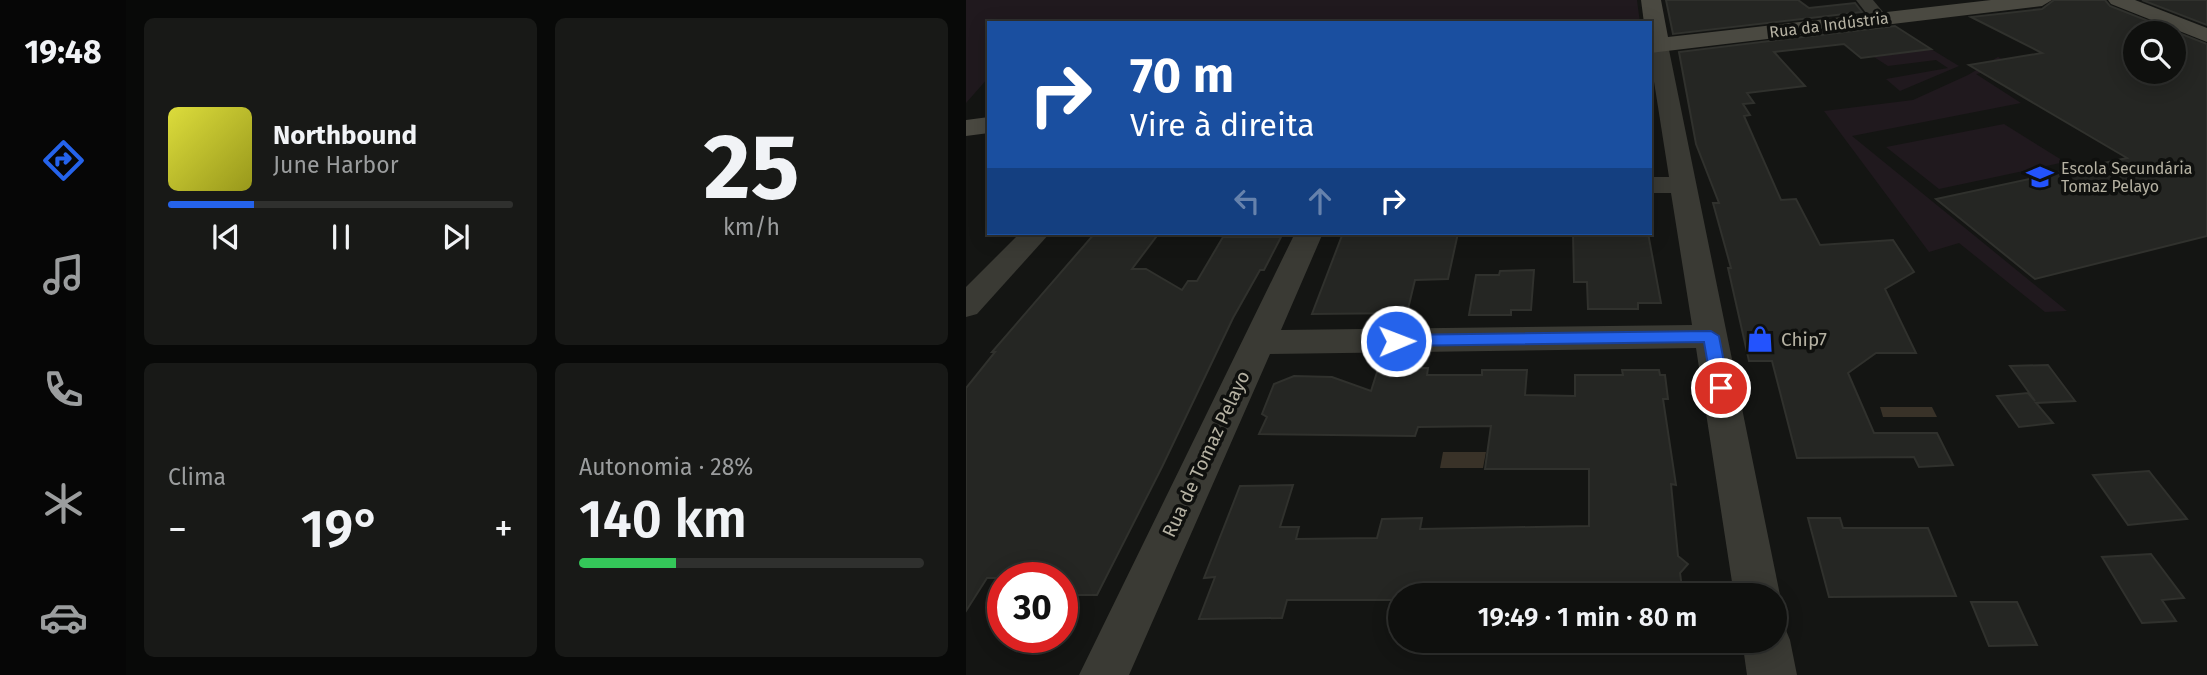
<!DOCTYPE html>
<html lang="pt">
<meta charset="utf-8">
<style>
body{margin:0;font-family:"Fira Sans",sans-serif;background:#181917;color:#f1f3f6;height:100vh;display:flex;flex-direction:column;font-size:26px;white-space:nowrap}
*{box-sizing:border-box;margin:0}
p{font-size:23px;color:#9b9d9e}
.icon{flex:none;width:38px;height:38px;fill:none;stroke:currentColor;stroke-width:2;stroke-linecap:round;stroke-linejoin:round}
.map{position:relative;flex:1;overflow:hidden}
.panel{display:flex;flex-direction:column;gap:18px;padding:18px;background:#080908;width:840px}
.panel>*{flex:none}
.banner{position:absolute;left:21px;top:21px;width:665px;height:214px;border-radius:0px;box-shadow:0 4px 18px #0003,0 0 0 2px #2f302e;background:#1a4fa0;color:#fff;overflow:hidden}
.controls{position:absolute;left:1157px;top:21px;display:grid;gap:14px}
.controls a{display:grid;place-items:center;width:63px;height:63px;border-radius:50%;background:#0f100e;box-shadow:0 4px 18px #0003,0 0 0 2px #2f302e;font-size:35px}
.speed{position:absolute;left:21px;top:562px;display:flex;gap:14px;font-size:35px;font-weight:700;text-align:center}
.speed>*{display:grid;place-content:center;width:91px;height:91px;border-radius:50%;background:#0f100e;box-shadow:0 4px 18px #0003,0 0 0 2px #2f302e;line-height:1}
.speed .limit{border:10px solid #d22;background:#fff;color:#111}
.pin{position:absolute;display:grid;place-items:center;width:60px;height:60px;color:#fff;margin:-30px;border:4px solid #fff;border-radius:50%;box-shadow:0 2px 7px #0007}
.me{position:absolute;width:77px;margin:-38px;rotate:89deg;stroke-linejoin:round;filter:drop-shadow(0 0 5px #0008)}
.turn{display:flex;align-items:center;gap:24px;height:147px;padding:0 28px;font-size:32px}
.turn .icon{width:91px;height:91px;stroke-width:2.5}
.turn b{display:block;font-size:49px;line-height:60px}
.lanes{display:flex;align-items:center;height:66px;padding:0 28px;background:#0003;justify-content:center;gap:35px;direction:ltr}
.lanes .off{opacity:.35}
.big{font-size:52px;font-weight:600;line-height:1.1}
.panel .tile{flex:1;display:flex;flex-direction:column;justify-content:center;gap:10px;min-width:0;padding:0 24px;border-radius:10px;background:#181917}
.panel .dial{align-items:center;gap:0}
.dial b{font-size:91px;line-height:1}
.song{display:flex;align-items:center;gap:21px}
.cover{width:84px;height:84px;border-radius:10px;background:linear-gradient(135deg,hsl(60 70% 55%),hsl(60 70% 35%))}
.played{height:7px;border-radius:4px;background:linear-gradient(90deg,#2563eb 25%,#2f302e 25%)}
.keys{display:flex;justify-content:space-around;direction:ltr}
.heat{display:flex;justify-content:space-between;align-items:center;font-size:38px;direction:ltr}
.charge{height:10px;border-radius:5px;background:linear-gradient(90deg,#34c759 28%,#2f302e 0)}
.panel .tiles{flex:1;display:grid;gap:18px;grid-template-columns:repeat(2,1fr)}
.trip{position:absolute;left:422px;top:583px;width:399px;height:70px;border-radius:35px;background:#0f100e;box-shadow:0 4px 18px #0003,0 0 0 2px #2f302e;font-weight:600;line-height:70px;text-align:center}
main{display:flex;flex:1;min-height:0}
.tabs{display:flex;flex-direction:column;width:126px;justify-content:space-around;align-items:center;background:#060606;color:#9b9d9e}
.tabs .icon{width:49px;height:49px}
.tabs .selected{color:#2563eb}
.tabs b{font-size:32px;color:#f1f3f6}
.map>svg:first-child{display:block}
.green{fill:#20191e}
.water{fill:#393228}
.building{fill:#252623;stroke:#30312d;stroke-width:2;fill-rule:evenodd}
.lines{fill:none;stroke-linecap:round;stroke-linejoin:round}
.street{fill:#3a3a34;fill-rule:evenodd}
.secondary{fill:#4a4941;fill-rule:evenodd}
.route{fill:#2563eb;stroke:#184099;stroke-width:2}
.labels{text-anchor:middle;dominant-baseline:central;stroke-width:7;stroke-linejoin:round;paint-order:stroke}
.far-street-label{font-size:16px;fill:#b6b2a3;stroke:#0f100e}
.far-poi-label{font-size:16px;fill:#b6b2a3;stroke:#0f100e;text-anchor:start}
.poi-label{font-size:19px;fill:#b6b2a3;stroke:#0f100e;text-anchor:start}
.street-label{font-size:19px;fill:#b6b2a3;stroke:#0f100e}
</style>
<main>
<nav class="tabs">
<b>19:48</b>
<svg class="icon selected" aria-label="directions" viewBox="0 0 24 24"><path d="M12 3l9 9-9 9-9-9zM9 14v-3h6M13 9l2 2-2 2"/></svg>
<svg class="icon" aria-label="music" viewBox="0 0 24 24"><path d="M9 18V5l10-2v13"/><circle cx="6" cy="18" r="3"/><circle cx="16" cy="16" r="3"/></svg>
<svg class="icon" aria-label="phone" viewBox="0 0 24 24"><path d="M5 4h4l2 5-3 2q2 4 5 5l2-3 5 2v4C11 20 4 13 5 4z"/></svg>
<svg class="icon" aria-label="climate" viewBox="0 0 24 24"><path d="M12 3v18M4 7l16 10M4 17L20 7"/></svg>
<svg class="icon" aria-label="car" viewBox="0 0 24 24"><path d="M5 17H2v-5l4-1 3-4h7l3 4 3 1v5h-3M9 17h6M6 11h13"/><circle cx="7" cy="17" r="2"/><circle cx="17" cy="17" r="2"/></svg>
</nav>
<section class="panel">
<div class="tiles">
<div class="tile">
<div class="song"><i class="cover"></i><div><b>Northbound</b><p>June Harbor</p></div></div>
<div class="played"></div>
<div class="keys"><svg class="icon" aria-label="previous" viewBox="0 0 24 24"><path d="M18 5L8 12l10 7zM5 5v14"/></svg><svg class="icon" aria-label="pause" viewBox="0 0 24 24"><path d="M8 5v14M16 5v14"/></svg><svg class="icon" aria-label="next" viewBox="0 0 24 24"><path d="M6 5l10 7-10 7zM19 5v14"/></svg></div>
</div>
<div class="tile dial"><b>25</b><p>km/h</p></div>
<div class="tile"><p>Clima</p>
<div class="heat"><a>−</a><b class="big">19°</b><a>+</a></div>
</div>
<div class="tile"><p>Autonomia · 28%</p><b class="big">140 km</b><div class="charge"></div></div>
</div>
</section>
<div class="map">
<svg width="1241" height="675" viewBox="0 0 1241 675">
<rect width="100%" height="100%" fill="#141513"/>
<g class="green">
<polygon points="0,0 671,0 674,23 23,23 23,77 0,103"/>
<polygon points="965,49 993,66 934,91 920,79 982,68 970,60 922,66 908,57"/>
<polygon points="1032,57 1049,66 1010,74 1055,103 886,136 1101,311 1079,312 993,243 963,252 858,111 947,100 1002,75"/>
<polygon points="1038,124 1099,162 973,189 920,147"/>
</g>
<g class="water">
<polygon points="914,407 966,407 971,417 917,417"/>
<polygon points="477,452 520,452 517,468 474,468"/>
</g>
<g class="building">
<polygon points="700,0 832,0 843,8 889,3 896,12 707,34"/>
<path d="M1088 0H1139L1144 6 1241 44V236L1069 279 970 199 1161 158 1003 65 1076 53 1005 17 1076 9ZM1169 33H1208V72H1169Z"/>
<polygon points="1176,0 1241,0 1241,25"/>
<polygon points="929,26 965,49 895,58 878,44 808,52 839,86 781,93 788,103 777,104 784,115 778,116 815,200 830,199 854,245 927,240 948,272 919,289 950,353 910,353 882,373 908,433 971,433 987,465 953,467 948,457 831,458 806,361 783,361 762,268 765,268 747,203 753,203 730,144 713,52"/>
<polygon points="129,233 193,233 166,269 180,269 216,290 222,281 231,281 257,237 315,237 298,270 294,270 267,318 196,467 131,595 96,595 96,578 21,578 0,611 0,388 29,352 26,352"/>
<polygon points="377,233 492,233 482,279 449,280 441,313 346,314"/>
<polygon points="607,233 682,233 695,303 672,303 672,309 622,309 621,282 608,282"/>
<polygon points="568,270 565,310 545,310 545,315 503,315 510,275 533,275 534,271"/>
<polygon points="434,365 455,365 454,368 462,368 461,375 516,375 516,370 561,370 559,395 609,396 609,375 657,375 656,370 693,370 694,375 699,375 702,399 697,399 710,485 705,484 712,556 722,564 714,573 717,595 638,595 638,584 543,585 542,595 434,595 434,600 321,600 316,618 233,619 249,577 238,578 274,486 327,485 314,527 333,527 330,539 411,538 416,519 456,518 454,529 623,526 623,469 519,469 525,426 452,427 449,436 293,434 301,417 296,414 308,384 328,376 366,377 405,391 412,369 431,369"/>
<polygon points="1082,365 1109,401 1070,403 1087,423 1053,427 1031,396 1062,393 1069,401 1044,366"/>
<polygon points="1183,471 1221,519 1162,525 1127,475"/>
<polygon points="842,518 874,518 877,528 962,528 990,596 863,597"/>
<polygon points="1185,554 1218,598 1196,600 1210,621 1176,623 1136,557"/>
<polygon points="1005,602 1051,602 1071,645 1023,646"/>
</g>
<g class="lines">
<g class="street">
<polygon points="890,0 907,0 923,19 920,23 908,23"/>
<polygon points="692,39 702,45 814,595 808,608 808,595 768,595 730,348 304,354 163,675 113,675 329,233 357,233 315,330 726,325 705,193 684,193 684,177 703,177 684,56 684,42"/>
<polygon points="54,233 84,233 11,314 0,317 0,287"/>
<polygon points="808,620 817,623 824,640 831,675 781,675 776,640 808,640"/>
</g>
<g class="secondary">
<polygon points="675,0 695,0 702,37 1025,0 1086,0 1076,6 684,53 684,23 678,23"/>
<polygon points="1142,0 1169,0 1241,28 1241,42 1145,4"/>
<polygon points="23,117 23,133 0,136 0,120"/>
</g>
</g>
<polygon class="route" points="745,331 753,336 763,388 761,393 749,393 746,388 738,342 430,346 422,341 430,335"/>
<defs>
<symbol id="school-bare" viewBox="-9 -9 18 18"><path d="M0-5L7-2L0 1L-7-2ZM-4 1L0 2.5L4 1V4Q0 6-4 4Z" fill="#2353fd" stroke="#0f100e" stroke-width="2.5" paint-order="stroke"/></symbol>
<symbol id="shop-bare" viewBox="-9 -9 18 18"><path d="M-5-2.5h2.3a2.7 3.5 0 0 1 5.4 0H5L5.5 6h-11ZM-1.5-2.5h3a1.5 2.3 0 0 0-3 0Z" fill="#2353fd" stroke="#0f100e" stroke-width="2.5" paint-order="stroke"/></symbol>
</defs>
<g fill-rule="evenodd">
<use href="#school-bare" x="1055" y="158" width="38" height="38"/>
<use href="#shop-bare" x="775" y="320" width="38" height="38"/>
</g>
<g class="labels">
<g class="far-street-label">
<text transform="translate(863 25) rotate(-7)">Rua da Indústria</text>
</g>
<g class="far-poi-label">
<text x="1095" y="168">Escola Secundária<tspan x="1095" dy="18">Tomaz Pelayo</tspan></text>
</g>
<g class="poi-label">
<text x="815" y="339">Chip7</text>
</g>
<g class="street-label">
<text transform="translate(240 454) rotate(-65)">Rua de Tomaz Pelayo</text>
</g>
</g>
</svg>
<div class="controls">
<a><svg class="icon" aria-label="search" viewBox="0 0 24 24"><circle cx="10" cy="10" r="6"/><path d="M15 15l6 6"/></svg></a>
</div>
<div class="speed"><div class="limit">30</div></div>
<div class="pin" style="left:755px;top:388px;background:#d93025"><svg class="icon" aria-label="arrive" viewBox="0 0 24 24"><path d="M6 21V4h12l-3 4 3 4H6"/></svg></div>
<svg class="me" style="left:430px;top:341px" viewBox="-20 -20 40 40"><circle r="17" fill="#2563eb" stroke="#fff" stroke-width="3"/><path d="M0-11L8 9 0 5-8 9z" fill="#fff"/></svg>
<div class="trip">19:49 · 1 min · 80 m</div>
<div class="banner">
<div class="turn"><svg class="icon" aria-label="right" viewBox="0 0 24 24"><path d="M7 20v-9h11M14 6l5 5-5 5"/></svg><div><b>70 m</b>Vire à direita</div></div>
<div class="lanes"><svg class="icon off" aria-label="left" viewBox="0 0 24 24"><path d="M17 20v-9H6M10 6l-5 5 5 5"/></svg><svg class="icon off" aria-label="ahead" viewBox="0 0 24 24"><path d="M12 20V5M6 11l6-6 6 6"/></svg><svg class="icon" aria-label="right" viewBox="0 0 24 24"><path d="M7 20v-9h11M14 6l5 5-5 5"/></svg></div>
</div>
</div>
</main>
